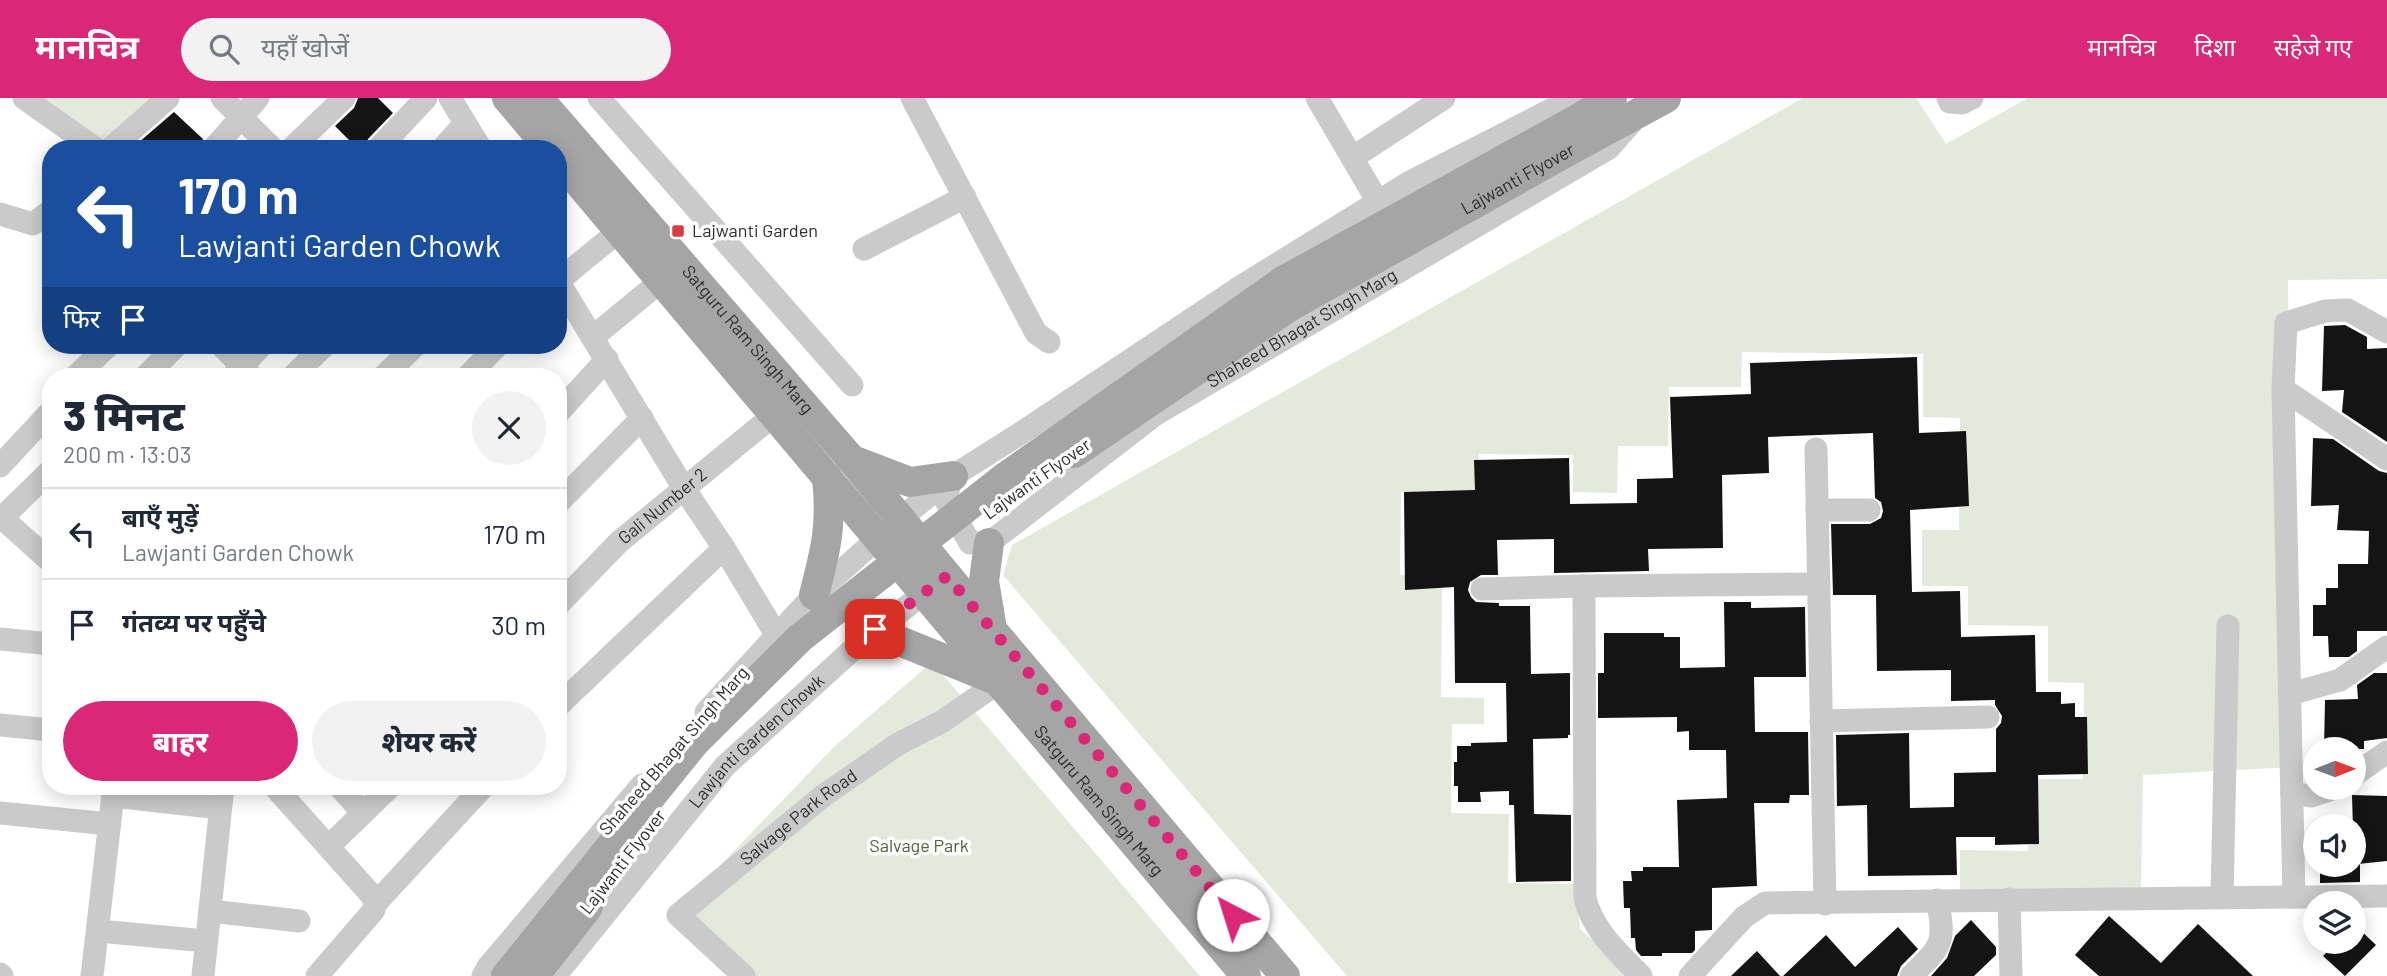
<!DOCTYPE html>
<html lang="hi">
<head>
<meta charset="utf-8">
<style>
  :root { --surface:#fff; --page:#f2f2f3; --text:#1f2937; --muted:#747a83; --line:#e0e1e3; --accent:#db2777 }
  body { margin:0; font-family:Barlow,"Noto Sans Devanagari",sans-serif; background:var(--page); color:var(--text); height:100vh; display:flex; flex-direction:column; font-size:26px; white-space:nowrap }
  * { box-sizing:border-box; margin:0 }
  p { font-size:23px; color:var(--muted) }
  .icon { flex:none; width:38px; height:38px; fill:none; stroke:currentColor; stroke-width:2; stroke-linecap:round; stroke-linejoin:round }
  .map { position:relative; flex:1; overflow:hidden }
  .drawer { position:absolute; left:42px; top:270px; width:525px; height:427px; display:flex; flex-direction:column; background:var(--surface); border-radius:28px; box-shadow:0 4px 18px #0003 }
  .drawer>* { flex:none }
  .hud { position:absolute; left:42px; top:42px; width:525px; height:214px; border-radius:28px; box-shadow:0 4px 18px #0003; background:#1a4fa0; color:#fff; overflow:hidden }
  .needle { width:46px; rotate:89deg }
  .fabs { position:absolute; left:2303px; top:639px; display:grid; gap:14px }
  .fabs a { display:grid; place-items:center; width:63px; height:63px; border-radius:50%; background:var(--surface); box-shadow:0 4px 18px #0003; font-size:35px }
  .pin { position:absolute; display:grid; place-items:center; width:60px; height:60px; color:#fff; margin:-30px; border-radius:14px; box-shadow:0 4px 10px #0006 }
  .me { position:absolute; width:77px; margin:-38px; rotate:320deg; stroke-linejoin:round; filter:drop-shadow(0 0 5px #0008) }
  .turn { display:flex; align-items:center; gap:24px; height:147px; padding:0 21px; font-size:32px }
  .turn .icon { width:91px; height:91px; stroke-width:2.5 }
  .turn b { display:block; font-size:49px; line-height:60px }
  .then { display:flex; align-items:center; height:66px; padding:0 21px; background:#0003; gap:14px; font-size:26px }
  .round { display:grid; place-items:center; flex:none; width:74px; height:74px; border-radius:37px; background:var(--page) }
  .summary { display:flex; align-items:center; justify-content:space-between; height:119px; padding:0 21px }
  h1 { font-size:42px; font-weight:800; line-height:52px }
  .cta { display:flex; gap:14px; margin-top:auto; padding:14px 21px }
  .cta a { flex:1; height:80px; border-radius:42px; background:var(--accent); color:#fff; font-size:28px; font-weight:800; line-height:80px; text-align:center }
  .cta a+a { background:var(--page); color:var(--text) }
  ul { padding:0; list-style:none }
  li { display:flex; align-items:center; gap:21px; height:91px; padding:0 21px; border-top:2px solid var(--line) }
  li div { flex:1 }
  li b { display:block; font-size:26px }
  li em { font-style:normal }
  header { display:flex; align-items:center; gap:42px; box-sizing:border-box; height:98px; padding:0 35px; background:var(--accent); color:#fff }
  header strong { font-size:33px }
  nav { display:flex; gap:38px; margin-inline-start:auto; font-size:24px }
  .search { width:490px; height:63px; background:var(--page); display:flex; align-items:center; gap:18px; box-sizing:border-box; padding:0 24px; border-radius:38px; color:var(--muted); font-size:26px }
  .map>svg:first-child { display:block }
  .green { fill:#e3e9db }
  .building { fill:#141414 }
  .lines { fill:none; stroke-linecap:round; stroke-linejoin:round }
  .minor { stroke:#cacaca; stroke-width:23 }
  .major { stroke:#a5a5a5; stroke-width:30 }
  .major-bridge { stroke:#a5a5a5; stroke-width:30 }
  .route { stroke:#db2777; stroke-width:12; stroke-dasharray:0 21.6 }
  .poi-dot { fill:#d83a46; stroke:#fff; stroke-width:2.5 }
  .labels { text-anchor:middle; stroke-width:7; stroke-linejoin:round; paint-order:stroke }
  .street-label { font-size:18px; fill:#2d2d2d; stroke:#fff }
  .poi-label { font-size:18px; fill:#2d2d2d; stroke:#fff; text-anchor:start }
  .park-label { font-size:18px; fill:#50653d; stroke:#fff }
</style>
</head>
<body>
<header>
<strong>मानचित्र</strong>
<div class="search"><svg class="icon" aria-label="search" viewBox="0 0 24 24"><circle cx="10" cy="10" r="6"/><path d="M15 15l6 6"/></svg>यहाँ खोजें</div>
<nav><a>मानचित्र</a><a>दिशा</a><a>सहेजे गए</a></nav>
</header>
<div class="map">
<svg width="2387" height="878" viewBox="0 0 2387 878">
  <rect width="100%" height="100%" fill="#fff"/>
  <!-- green -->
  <g class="green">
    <path d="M38,0H157L106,49Z"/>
    <path d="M1803,0H1916L1946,46L2028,0H2387V181L2288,182L2291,669L2143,677L2141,792L1960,791V752L2028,753L2029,681H2083L2084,585L2048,584V528L1968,527V488H1922V432H1959L1960,320L1923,319V256L1742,254L1741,289H1669L1668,348H1618L1617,395L1573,394V357L1479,356L1478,394H1401L1400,477L1442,478L1441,599L1484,600V626H1452L1451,715L1509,716L1508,785L1576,786L1580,831L1634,878H1347L1003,477L1012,447Z"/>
    <path d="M932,564L1200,878H750L680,809L834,649Z"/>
  </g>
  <!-- building -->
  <g class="building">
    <path d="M358,0H378L393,15L368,41L364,51H358L335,28L354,10Z"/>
    <path d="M174,14L203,41L199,51H131Z"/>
    <path d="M2345,227L2367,239V251L2387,250V344L2342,314L2344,292L2322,293L2324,228Z"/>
    <path d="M1917,259L1919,335L1966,333L1969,408L1910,412L1912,494L1960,493L1961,539L2035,537L2036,594H2061V606L2075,605V619H2087L2088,676L2038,677L2039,746L1995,747V739H1956L1957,777L1868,778L1867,707L1837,708L1836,637L1909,635L1910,710L1954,709V675L1996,674V631L2001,625L2002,618L1995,607V602L1951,603V572L1877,573L1876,497H1833L1831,426H1870L1881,420L1883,413L1881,404L1875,400L1873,335L1768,339L1769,375L1722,377L1723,450L1648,451L1649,473L1554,475V441L1497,442L1498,477H1481L1470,484L1468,492L1471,499L1476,504L1499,505V508H1530L1531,576L1570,575V637H1568V640L1533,641L1534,716L1571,717V783L1516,784L1514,707H1509V693L1480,694L1481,704H1458V688H1454V664H1457V648H1471V645L1507,644L1506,585H1455L1454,489L1405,492L1404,394L1475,392L1474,362L1569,360L1570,406L1637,405V381L1673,380L1670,299L1751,296L1750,265Z"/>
    <path d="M2313,340L2333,341L2379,373L2387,375V533H2357V553L2349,559H2329L2328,538H2313V507H2326V490H2338V466H2368L2369,433L2337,432L2339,407L2311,408Z"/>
    <path d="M1724,504H1751V510L1805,509L1806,579H1754L1755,634H1808L1809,697H1790L1789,705H1754L1757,788L1712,790V832L1695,833V852L1692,855H1662V858H1641L1636,852L1635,840H1631L1630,810H1624L1623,783H1632L1631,773H1643V769H1679L1677,702L1727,700L1726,652H1689V633L1677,634V619L1598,620V575H1604V535H1664V539H1680V570L1725,569Z"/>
    <path d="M2374,575H2387V640L2364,643V651H2324L2325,602L2358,601L2357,587Z"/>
    <path d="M2352,697L2387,698V763L2358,766H2360V784L2320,785V766H2354Z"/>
    <path d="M2109,818L2161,865L2198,826L2253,878H2099L2075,857Z"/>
    <path d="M1971,822L1996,849V857L1974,878H1931L1947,860L1955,838Z"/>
    <path d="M2354,826L2376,847L2345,878L2323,858L2337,844H2354Z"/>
    <path d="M1898,829L1918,851L1901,868L1897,878H1783L1826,837L1855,869Z"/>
    <path d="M1757,853L1780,878H1731Z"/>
  </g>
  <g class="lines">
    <!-- minor -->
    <g class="minor">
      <path d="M24,0L96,51"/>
      <path d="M222,0L273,51"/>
      <path d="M450,0L481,51"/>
      <path d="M599,0L852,287"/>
      <path d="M912,0L1036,235L1049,244"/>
      <path d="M1317,0L1378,104"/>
      <path d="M1948,0L1950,4L1962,5L1972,0"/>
      <path d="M110,51L168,0"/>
      <path d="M213,51L258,0"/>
      <path d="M291,51L344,0"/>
      <path d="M378,51L426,0"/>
      <path d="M442,51L465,25"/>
      <path d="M1352,60L1444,0"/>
      <path d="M0,116L33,126L51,112"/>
      <path d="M864,151L965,99"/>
      <path d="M558,183L683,389L724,450L777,538"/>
      <path d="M558,183L619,133"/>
      <path d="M593,239L661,183"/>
      <path d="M221,247L251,278"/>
      <path d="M76,278L109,247"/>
      <path d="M146,278L177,247"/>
      <path d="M233,278L262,247"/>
      <path d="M293,278L325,247"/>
      <path d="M384,278L416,247"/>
      <path d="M468,278L498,247"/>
      <path d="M2283,291L2286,225L2325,213L2348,212L2387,234"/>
      <path d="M558,315L607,261"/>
      <path d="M1816,351L1825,806"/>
      <path d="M0,368L51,313"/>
      <path id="s1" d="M953,378L945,401L970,445H989L1156,316L1609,50L1632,24"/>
      <path d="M558,405L642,320"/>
      <path d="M1817,412H1869"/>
      <path d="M0,418L51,464"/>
      <path d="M2,420L51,372"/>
      <path d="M1584,488L1585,800C1593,833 1618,854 1641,878"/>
      <path d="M1482,491L1584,488L1819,486"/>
      <path id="s2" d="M558,507L619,444L774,317"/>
      <path d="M0,541L51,546"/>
      <path d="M2290,596L2340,582L2387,549"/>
      <path d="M558,608L724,450"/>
      <path d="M706,614L814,497L900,421L953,378L1021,335L1237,191L1410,84L1574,0"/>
      <path d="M1821,623L1988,619"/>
      <path d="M0,627L51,632"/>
      <path d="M2354,677L2387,654"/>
      <path d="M274,688L374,800V812L317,878"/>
      <path d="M339,688L363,715"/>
      <path d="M2292,695L2311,698L2335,690"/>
      <path d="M113,698L220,710"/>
      <path d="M0,715L109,726"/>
      <path d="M329,748L391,688"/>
      <path d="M2222,799L2228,528"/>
      <path d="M2294,799L2283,291L2387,361"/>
      <path d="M2009,801L2011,878"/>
      <path d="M376,805L484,688"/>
      <path d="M210,813L299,823"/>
      <path d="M99,833L206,843"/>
      <path d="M0,876L2,878"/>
      <path d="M92,878L114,688"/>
      <path d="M203,878L223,688"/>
      <path d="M483,878L488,869L642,687"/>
      <path id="s3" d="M555,878L725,668L860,545L936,486"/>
      <path id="s4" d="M744,878L678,817L823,698L898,646L943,623L999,584"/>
      <path d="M1690,878L1744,819L1765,805L2387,798"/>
      <path d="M1911,878C1940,850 1947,845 1937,802"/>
    </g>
    <!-- major -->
    <g class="major">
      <path d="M507,0L550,51"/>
      <path id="s5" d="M538,0L851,361L993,533L1285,878"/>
      <path d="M1576,22L1612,0"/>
      <path d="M1581,46L1666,0"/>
      <path id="s6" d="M558,60L1246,878"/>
      <path d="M855,363L910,384L953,378"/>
      <path d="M989,445L984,483L992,531"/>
      <path d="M814,497C826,451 832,428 827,379"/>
      <path d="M860,545L884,542L902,544L996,582"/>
    </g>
    <!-- major-bridge -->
    <g class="major-bridge">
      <path id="s7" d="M1074,355L1289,209L1581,46"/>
      <path d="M506,878L695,644L800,540L1004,380L1283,183L1576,22"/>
      <path d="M534,878L588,809"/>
    </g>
  </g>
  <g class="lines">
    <!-- route -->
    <path class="route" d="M875,531L947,478L1233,817"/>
  </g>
  <!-- markers -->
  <rect class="poi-dot" x="671" y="126" width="14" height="14" rx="3.5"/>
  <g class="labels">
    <!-- street labels -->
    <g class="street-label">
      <text dy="6" stroke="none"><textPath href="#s7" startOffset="522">Lajwanti Flyover</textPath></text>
      <text dy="6" stroke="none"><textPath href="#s1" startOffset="474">Shaheed Bhagat Singh Marg</textPath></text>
      <text dy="6" stroke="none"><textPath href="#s5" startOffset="320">Satguru Ram Singh Marg</textPath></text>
      <text transform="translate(1037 381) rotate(-35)" y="6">Lajwanti Flyover</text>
      <text dy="6" stroke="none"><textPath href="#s2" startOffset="144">Gali Number 2</textPath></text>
      <text dy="6" stroke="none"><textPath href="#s3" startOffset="310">Lawjanti Garden Chowk</textPath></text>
      <text transform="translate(674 653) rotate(-49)" y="6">Shaheed Bhagat Singh Marg</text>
      <text dy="6" stroke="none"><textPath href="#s6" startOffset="840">Satguru Ram Singh Marg</textPath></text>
      <text dy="6" stroke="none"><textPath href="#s4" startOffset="245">Salvage Park Road</textPath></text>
      <text transform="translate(623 764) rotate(-52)" y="6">Lajwanti Flyover</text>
    </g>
    <!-- poi labels -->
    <g class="poi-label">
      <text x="692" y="139">Lajwanti Garden</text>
    </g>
    <!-- park labels -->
    <g class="park-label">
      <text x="919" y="754">Salvage Park</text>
    </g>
  </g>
</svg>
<div class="fabs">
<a><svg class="needle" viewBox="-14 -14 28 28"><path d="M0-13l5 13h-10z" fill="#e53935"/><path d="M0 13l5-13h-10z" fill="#747a83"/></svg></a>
<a><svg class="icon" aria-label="sound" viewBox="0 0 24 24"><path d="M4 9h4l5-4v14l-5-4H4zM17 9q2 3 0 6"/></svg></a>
<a><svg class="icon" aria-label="layers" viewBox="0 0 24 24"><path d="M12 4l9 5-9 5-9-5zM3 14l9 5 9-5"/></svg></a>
</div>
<div class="pin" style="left:875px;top:531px;background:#d93025"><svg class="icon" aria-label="arrive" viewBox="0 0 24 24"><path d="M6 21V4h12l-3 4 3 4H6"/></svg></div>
<svg class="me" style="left:1233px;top:817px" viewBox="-20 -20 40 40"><circle r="19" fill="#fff"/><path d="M0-13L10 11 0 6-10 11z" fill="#db2777"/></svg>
<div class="hud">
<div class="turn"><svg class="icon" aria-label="left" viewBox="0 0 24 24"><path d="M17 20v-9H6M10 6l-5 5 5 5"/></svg><div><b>170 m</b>Lawjanti Garden Chowk</div></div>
<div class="then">फिर<svg class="icon" aria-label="arrive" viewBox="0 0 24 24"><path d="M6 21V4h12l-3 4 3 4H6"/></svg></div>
</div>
<section class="drawer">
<div class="summary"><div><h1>3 मिनट</h1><p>200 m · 13:03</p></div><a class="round"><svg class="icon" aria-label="close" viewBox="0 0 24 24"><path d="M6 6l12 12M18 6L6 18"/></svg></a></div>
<ul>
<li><svg class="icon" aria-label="left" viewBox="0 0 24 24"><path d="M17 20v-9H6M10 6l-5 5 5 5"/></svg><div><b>बाएँ मुड़ें</b><p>Lawjanti Garden Chowk</p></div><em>170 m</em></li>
<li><svg class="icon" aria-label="arrive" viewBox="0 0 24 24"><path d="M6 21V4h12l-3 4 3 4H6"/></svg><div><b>गंतव्य पर पहुँचे</b></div><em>30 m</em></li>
</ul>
<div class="cta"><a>बाहर</a><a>शेयर करें</a></div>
</section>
</div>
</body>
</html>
